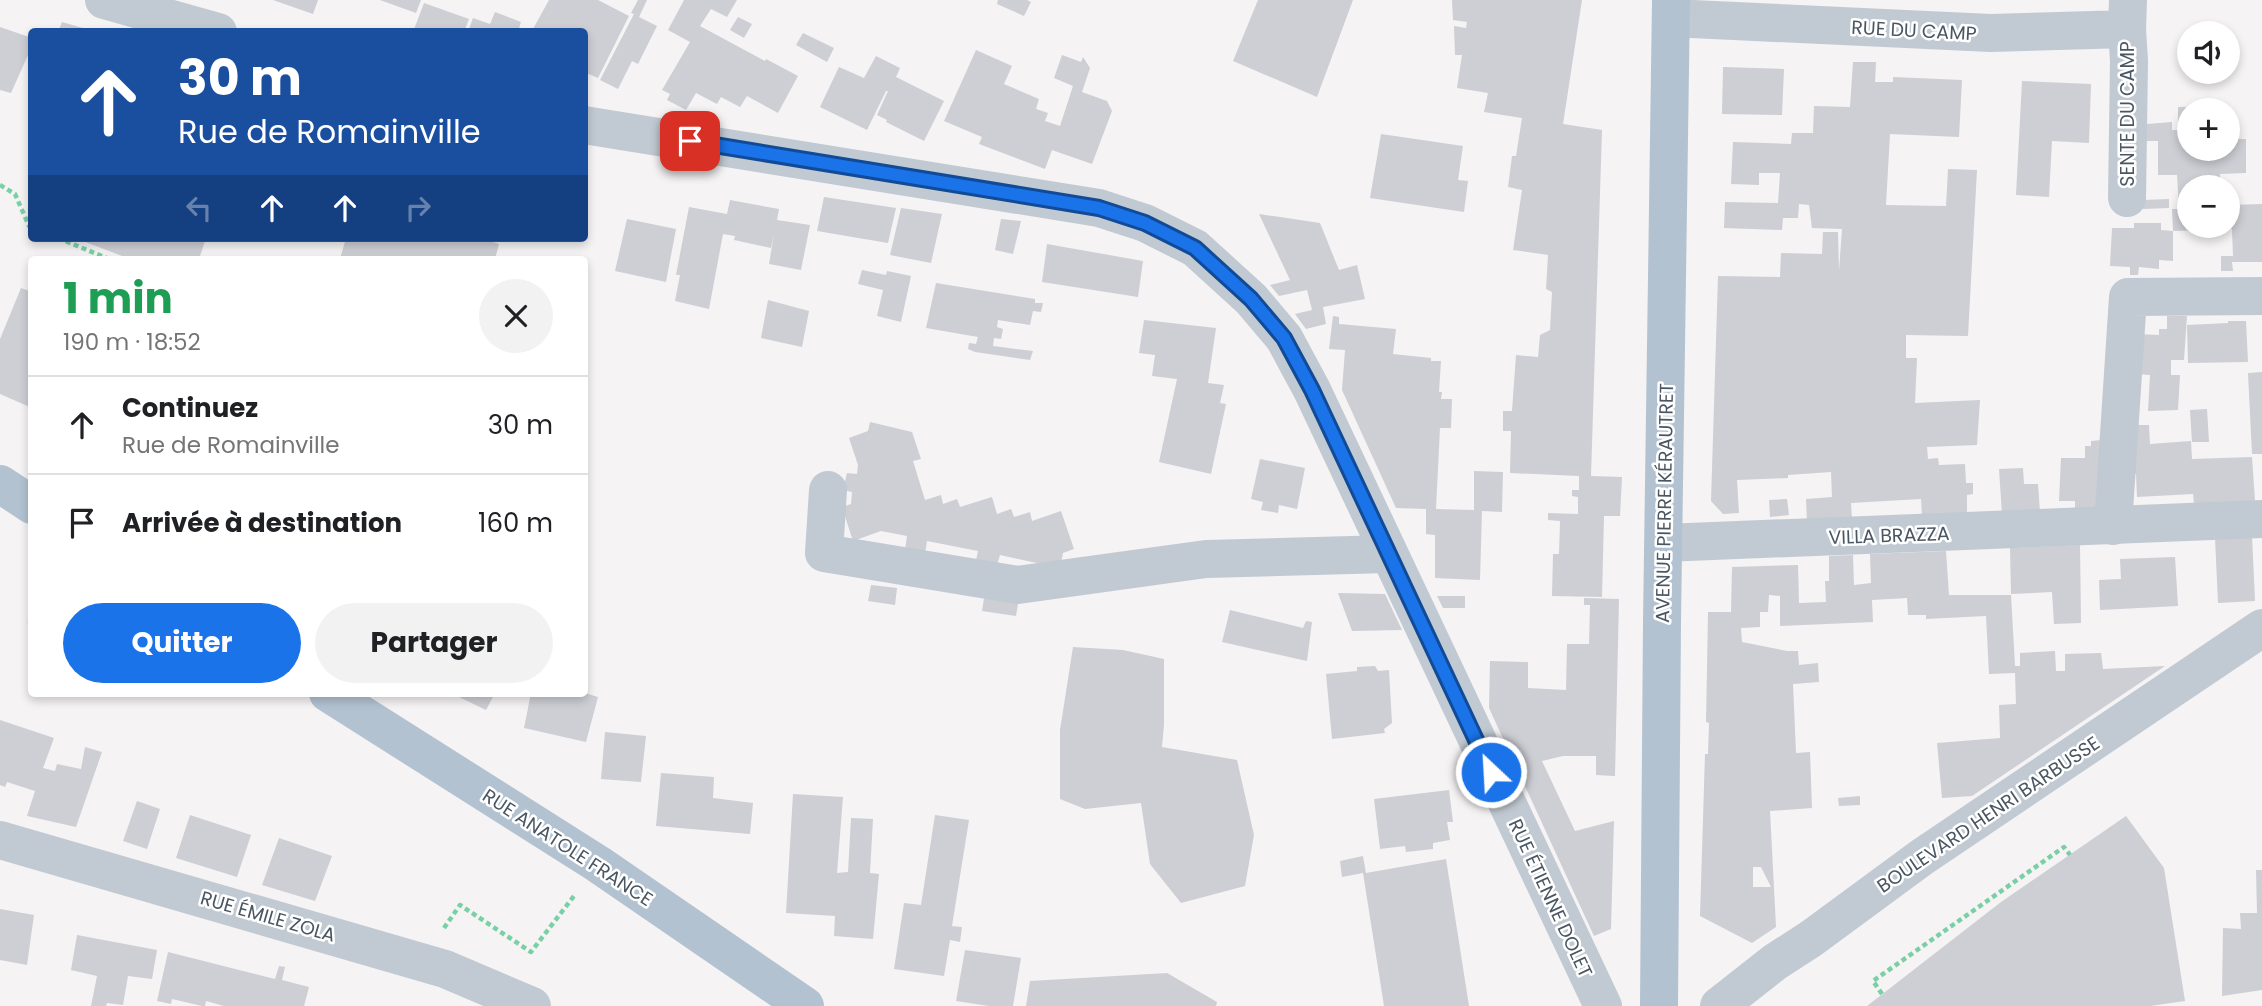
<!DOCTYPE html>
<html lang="fr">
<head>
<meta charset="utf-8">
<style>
  :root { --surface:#fff; --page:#f2f2f2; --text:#202124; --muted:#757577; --line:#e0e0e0; --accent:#1a73e8 }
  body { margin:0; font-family:Poppins,sans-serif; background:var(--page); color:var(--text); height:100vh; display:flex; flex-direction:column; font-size:26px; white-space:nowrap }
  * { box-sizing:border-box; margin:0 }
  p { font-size:23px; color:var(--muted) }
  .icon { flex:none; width:38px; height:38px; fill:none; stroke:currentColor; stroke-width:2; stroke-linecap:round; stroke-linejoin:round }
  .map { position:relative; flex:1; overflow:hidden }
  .sheet { position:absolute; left:28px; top:256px; width:560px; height:441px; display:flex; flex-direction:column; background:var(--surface); border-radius:7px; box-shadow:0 4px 10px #0003 }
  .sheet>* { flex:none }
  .guide { position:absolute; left:28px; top:28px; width:560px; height:214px; border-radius:7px; box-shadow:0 4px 10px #0003; background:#1a4fa0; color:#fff; overflow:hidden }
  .controls { position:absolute; left:2177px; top:21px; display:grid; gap:14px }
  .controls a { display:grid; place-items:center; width:63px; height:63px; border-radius:50%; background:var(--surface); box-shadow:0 4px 10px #0003; font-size:35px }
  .pin { position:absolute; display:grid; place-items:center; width:60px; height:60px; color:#fff; margin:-30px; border-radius:14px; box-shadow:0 4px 10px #0006 }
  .me { position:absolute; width:77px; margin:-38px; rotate:335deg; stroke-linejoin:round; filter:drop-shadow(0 0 5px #0008) }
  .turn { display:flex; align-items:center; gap:24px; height:147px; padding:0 35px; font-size:32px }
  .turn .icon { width:91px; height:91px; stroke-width:2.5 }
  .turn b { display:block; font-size:49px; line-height:60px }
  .lanes { display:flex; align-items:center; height:66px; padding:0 35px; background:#0003; justify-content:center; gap:35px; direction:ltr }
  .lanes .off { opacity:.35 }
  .round { display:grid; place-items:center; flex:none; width:74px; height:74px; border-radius:37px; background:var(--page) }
  .summary { display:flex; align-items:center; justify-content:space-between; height:119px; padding:0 35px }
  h1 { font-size:42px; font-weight:700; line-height:52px; color:#1e9e55 }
  .primary-button { display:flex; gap:14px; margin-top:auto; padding:14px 35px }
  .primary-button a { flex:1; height:80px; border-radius:42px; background:var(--accent); color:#fff; font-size:28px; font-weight:700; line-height:80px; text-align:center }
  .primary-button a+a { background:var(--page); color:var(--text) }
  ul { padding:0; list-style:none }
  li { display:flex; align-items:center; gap:21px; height:98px; padding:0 35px; border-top:2px solid var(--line) }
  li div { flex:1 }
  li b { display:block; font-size:26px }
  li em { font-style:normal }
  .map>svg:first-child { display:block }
  .building { fill:#cdcfd5; fill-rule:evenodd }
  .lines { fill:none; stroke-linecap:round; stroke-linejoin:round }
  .path { stroke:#7ad0a6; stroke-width:4.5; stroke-dasharray:5 3.5; stroke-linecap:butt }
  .minor { stroke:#c1cad2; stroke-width:38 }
  .major { stroke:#b3c2d1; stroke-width:38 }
  .route-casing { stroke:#114b97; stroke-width:18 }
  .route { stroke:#1a73e8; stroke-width:12 }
  .labels { text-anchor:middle; stroke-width:5; stroke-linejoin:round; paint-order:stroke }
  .street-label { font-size:19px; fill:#4a5661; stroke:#fff }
</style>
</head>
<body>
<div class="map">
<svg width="2262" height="1006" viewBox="0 0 2262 1006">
  <rect width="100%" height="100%" fill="#f5f3f3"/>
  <!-- building -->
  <g class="building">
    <path d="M273,0H318L313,14Z"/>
    <path d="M380,0H421L416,13Z"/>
    <path d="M549,0H598L629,16L598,78L584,72V32H538L533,29Z"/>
    <path d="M638,0H647L639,17L657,26L638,64L632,61L618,89L600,80L634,14L631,13Z"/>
    <path d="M684,0H737L727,17L711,9L700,26L765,61L766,59L798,76L778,113L747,96L740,107L721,97L717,104L696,93L686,110L667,100L670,94L662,90L690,42L668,30Z"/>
    <path d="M998,0H1027L1031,2L1024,16L997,4Z"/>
    <path d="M1258,0H1353L1317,97L1233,61Z"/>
    <path d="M1452,0H1582L1563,124L1602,130L1591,476L1622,477L1620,516H1604L1602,597L1552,596L1553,554H1559L1560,521L1548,520V513L1578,514V497L1572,496V490H1579V476L1510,473L1511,431H1503V411H1512L1516,355L1538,357L1540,335L1550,330L1552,292L1546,289L1548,255L1513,250L1522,190L1508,187L1512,156H1516L1522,118L1484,112L1488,93L1457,88L1462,55H1455L1454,26L1466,28L1467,22L1453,20Z"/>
    <path d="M424,3L469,19L464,32H413Z"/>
    <path d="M495,12L521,22L518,32H468L473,18L490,24Z"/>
    <path d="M738,17L752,24L744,38L730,30Z"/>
    <path d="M62,22L93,31V32H58Z"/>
    <path d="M0,27L32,38V46L11,93L0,90Z"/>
    <path d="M803,33L834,48L827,62L796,45Z"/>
    <path d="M976,50L1012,66L1004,84L1039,99L1036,109L1048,113L1045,121L1060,126L1073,86L1054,78L1062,55L1081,62L1083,57L1090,68L1082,92L1107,101L1112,111L1092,164L1052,150L1045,169L979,144L982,137L944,121Z"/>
    <path d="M876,56L900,68L896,77L944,101L924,141L886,122L887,120L877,115L888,91H886L867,130L820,107L839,67L864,78Z"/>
    <path d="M1853,62H1876L1875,82H1893V77L1962,80L1959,137L1890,134L1886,205L1946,206L1948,169L1977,170L1968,336L1906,335V358H1917L1915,403L1980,400L1977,445L1927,447L1928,459L1938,458L1939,465L1965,464L1966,483H1973V494L1967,495V514L1922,517L1921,499L1851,503L1852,520L1807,522L1806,499L1832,497L1831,472L1788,475V478L1737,480L1739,513L1723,514L1711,501L1718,276L1780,277L1781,253L1822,254L1823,232H1838L1839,271L1842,229L1812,228L1809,205L1799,204L1798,218H1783L1782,230L1724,228L1725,202L1778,203L1780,173H1759V185L1731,184L1733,142L1791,144L1792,133H1813L1814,106L1850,107Z"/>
    <path d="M1723,67L1784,69L1782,115L1722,114Z"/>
    <path d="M2022,81L2091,84L2089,143L2052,141L2049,197L2016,195Z"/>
    <path d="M2228,106V110H2189V149H2228V139H2246V173L2220,174L2221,187H2189V226H2228V208H2232L2231,205L2262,204V262H2232L2233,271H2221V256H2233L2232,229L2173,231L2172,209H2179L2177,175H2158V141H2146L2147,124L2172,122V130H2178V107Z"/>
    <path d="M1381,134L1463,146L1458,180L1468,181L1464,212L1370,198Z"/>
    <path d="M824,197L896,208L888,243L817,231Z"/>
    <path d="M2169,199V208L2143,209V200Z"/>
    <path d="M730,200L779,209L777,220L810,225L801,270L769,264L774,234L771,248L734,240L735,236L723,234L709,309L675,301L680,275H676L689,207L727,214Z"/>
    <path d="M901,208L942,214L931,263L890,255Z"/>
    <path d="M1259,214L1320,223L1339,270L1357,265L1365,299L1323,307L1326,324L1306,329L1295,314L1312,310L1307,290L1279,296L1270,285L1290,280Z"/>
    <path d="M627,219L676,229L666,282L615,271Z"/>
    <path d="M1001,219L1021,221L1013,254L995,250Z"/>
    <path d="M2134,223H2161V230L2173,231V261L2159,260V269L2139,267L2138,275H2130V267L2110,266L2112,228H2134Z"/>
    <path d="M75,238H206L199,259H130Z"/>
    <path d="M346,238H480L499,244L495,259H340Z"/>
    <path d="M1047,244L1143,261L1138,297L1042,282Z"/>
    <path d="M862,270L886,275L887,271L911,276L901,322L877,316L883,290L858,284Z"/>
    <path d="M936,283L1035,299V303H1043L1041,312L1033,311L1030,325L998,320L997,327L1003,329L1001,339L994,338L993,346L1033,351L1030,360L975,352L968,349L969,343L976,344L978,337L926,328Z"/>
    <path d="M21,288L32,292V408L0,394V339Z"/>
    <path d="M768,300L809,311L802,347L761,338Z"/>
    <path d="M1333,316L1339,317V324L1396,329L1393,354L1431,358V361H1441L1439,392H1442L1441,399H1452L1451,428H1440L1436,509L1474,510V471L1503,472L1502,512L1482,511L1480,580L1435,578V535L1426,534V509L1396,508L1342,390L1345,350L1329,349Z"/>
    <path d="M2167,316H2187L2184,360H2171V375H2180L2178,410L2148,411L2150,375L2135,374L2137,334L2159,335V329H2167Z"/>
    <path d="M1144,320L1216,328L1208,383L1224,385L1220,403L1226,404L1211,474L1159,462L1177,379L1152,376L1155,355L1139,353Z"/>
    <path d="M2228,321H2246L2248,362L2188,363L2187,325L2228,323Z"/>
    <path d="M2262,372V454H2252L2248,373Z"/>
    <path d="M2207,409L2209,442H2192L2190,410Z"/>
    <path d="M870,422L912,432L921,459L913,461L925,500L941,495L943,504L957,499L960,507L992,497L997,514L1011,509L1014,517L1030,512L1032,521L1061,511L1074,549L1063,553L1060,568L1000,555L996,569L975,565L978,551L927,541L925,554L905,550L907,536L881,531L853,541L842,507L851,504L852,492L843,490L847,473L857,474L858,465L849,438L868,431Z"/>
    <path d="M2134,425H2149L2150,444L2191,441L2192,459L2252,457L2255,501L2194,504L2193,494L2137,497L2136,474H2130Z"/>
    <path d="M2102,440L2096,509L2075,510V501H2059L2061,458H2085V446H2091V441Z"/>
    <path d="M1260,459L1305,468L1297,509L1279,505L1278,513L1261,510L1263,502L1251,499Z"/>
    <path d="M2023,468L2024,484H2038L2040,512L2002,514L1999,469Z"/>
    <path d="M1787,499L1789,515L1770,517L1769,500Z"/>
    <path d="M2252,536L2255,601L2218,603L2215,538Z"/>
    <path d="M2080,545L2081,623L2054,624L2052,592L2011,594L2010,548Z"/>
    <path d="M1946,551L1949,595H2011L2015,666H2020V653L2055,651L2056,671H2065V654L2101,653L2103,669L2165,666L1972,796L1942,798L1937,743L2000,738L1999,705L2016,704L2015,673L1989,674L1986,616L1926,619V615H1908L1907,598L1872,600L1873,622L1780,626V596L1769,595L1768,612H1760V627L1741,628L1742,642L1787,651H1798L1799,665L1818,663L1819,682L1793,684L1796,753L1810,752L1812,808L1770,811L1776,927L1752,943L1700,916L1705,754H1708L1709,723L1706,722L1708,612H1731L1732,567L1798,565L1799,603L1826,602L1825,581H1829V556L1853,555L1854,585L1871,583L1870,554ZM1753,867H1761L1771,887H1753Z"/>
    <path d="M2175,557L2178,606L2100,610L2099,580L2121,579L2120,559Z"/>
    <path d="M871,585L897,588L895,605L868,601Z"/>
    <path d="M985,592L1019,598L1016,616L982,611Z"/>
    <path d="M1338,593L1385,594L1402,630L1352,631Z"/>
    <path d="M1437,596H1465V608H1443Z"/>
    <path d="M1584,598L1619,599L1615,776L1596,775V756H1563L1542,761L1575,831L1614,821L1611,929L1594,936L1489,708L1490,661L1528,662V688L1566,690L1567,644H1589L1590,605H1584Z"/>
    <path d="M1230,610L1303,628L1306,621L1312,622L1307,661L1222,642Z"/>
    <path d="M1073,647L1123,650L1164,659V725L1162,747L1237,760L1254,835L1245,886L1181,903L1150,864L1141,803L1085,809L1060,799V730Z"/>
    <path d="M1375,666L1378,671L1389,670L1392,723L1384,729L1385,733L1332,739L1326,674L1357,671V667Z"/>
    <path d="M451,693H495L486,710Z"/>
    <path d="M531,693H585L598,697L586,742L524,728Z"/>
    <path d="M0,720L54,738L43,768L55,771L57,764L81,769L85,747L102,752L76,827L27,816L35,791L7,782L5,787L0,785Z"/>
    <path d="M605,732L646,736L641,782L601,779Z"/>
    <path d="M661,773L714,777L713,798L753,803L750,834L656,826Z"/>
    <path d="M1449,790L1453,822H1447L1450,840L1433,843V849L1406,852L1405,846L1380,849L1374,799Z"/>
    <path d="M793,794L843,797L837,873L848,872L851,818L873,819L870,873L879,874L873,939L834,936L835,916L786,913Z"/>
    <path d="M1860,796V805L1839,806L1838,798Z"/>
    <path d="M137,801L160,809L147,849L123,841Z"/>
    <path d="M190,815L251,835L237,877L176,858Z"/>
    <path d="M935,815L969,820L952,926L962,927L960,942L950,940L944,976L894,969L904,903L921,905Z"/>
    <path d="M2126,816L2164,868L2185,1001L2150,1006H1867L2001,902Z"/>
    <path d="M279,838L332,856L315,901L262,885Z"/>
    <path d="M1363,856L1366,873L1446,859L1469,1006H1384L1363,873L1342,877L1340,861Z"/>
    <path d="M2256,870H2262V990L2222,996L2223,928L2241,929L2240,913H2257Z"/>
    <path d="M0,909L34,915L27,965L0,960Z"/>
    <path d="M77,935L157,950L152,979L128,976L123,1005L107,1003L106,1006H91L97,976L71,970Z"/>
    <path d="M965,950L1021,958L1013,1006H989L956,1001Z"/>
    <path d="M168,952L275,979L279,966L285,967L282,980L309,987L304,1006H224L206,1001L205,1006H202L172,999L171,1004L157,1001Z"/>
    <path d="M1167,973L1217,1002L1216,1006H1026L1030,981Z"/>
  </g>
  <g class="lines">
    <!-- path -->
    <g class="path">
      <path d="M0,185L15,194L29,226L32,227"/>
      <path d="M58,238L109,259"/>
      <path d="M32,620L29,625L32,626"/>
      <path d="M444,928L460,905L531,952L574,896"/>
      <path d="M1882,994L1873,981L2064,847L2070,855"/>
    </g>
    <!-- minor -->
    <g class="minor">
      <path d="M104,0L218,32"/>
      <path d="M1671,18L1991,33L2127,29L2128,0"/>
      <path d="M2127,29L2129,61L2127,198"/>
      <path d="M584,125L1099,208L1145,223L1195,248L1251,299L1284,338L1312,390L1603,1006"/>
      <path d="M828,490L824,553L1018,585L1206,559L1388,554"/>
      <path d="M2113,526L2128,297L2262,296"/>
      <path d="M1664,543L2262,519"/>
      <path d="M0,840L445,969L532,1006"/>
      <path d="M1719,1006L1775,962L1812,938L1922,857L2262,628"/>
    </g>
    <!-- major -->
    <g class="major">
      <path d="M0,484L32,505"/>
      <path d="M328,693L598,864L805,1006"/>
      <path d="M1659,1006L1662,622L1671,0"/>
    </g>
  </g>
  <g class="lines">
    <defs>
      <path id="route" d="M690,141L1099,208L1145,223L1195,248L1251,299L1284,338L1312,390L1491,772"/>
    </defs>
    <!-- route casing -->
    <use href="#route" class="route-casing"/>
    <!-- route -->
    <use href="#route" class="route"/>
  </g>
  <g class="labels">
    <!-- street labels -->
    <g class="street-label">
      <text transform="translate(1914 30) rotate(3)" y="7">RUE DU CAMP</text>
      <text transform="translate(2127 114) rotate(-90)" y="7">SENTE DU CAMP</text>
      <text transform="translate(1664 503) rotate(-89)" y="7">AVENUE PIERRE KÉRAUTRET</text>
      <text transform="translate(1889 535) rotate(-2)" y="7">VILLA BRAZZA</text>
      <text transform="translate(1988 814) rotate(-34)" y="7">BOULEVARD HENRI BARBUSSE</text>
      <text transform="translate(568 847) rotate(33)" y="7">RUE ANATOLE FRANCE</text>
      <text transform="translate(1551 898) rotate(65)" y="7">RUE ÉTIENNE DOLET</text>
      <text transform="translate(268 916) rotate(16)" y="7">RUE ÉMILE ZOLA</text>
    </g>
  </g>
</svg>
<div class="controls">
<a><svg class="icon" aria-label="sound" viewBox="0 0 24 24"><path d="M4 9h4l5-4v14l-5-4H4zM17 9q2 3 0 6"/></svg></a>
<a>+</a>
<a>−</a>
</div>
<div class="pin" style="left:690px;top:141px;background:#d93025"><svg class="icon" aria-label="arrive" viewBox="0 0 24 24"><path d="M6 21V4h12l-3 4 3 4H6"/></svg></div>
<svg class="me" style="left:1491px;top:772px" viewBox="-20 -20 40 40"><circle r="17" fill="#1a73e8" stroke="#fff" stroke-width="3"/><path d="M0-11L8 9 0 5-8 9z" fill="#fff"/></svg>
<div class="guide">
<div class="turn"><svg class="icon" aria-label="ahead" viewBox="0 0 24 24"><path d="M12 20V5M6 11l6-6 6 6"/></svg><div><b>30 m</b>Rue de Romainville</div></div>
<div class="lanes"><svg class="icon off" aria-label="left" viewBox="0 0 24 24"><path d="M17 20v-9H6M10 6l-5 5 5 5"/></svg><svg class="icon" aria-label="ahead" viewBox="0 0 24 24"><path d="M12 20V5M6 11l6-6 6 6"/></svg><svg class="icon" aria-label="ahead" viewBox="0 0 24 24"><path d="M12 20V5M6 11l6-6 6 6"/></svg><svg class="icon off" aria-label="right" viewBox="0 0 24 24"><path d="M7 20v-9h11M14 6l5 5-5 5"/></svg></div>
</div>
<section class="sheet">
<div class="summary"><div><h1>1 min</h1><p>190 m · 18:52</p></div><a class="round"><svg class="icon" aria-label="close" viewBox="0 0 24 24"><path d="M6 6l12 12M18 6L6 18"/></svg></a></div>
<ul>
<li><svg class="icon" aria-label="ahead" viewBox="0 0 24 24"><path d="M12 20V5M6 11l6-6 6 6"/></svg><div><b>Continuez</b><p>Rue de Romainville</p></div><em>30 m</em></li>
<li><svg class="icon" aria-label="arrive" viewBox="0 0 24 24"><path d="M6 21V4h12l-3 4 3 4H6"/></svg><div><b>Arrivée à destination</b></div><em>160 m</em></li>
</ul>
<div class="primary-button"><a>Quitter</a><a>Partager</a></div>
</section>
</div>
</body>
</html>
